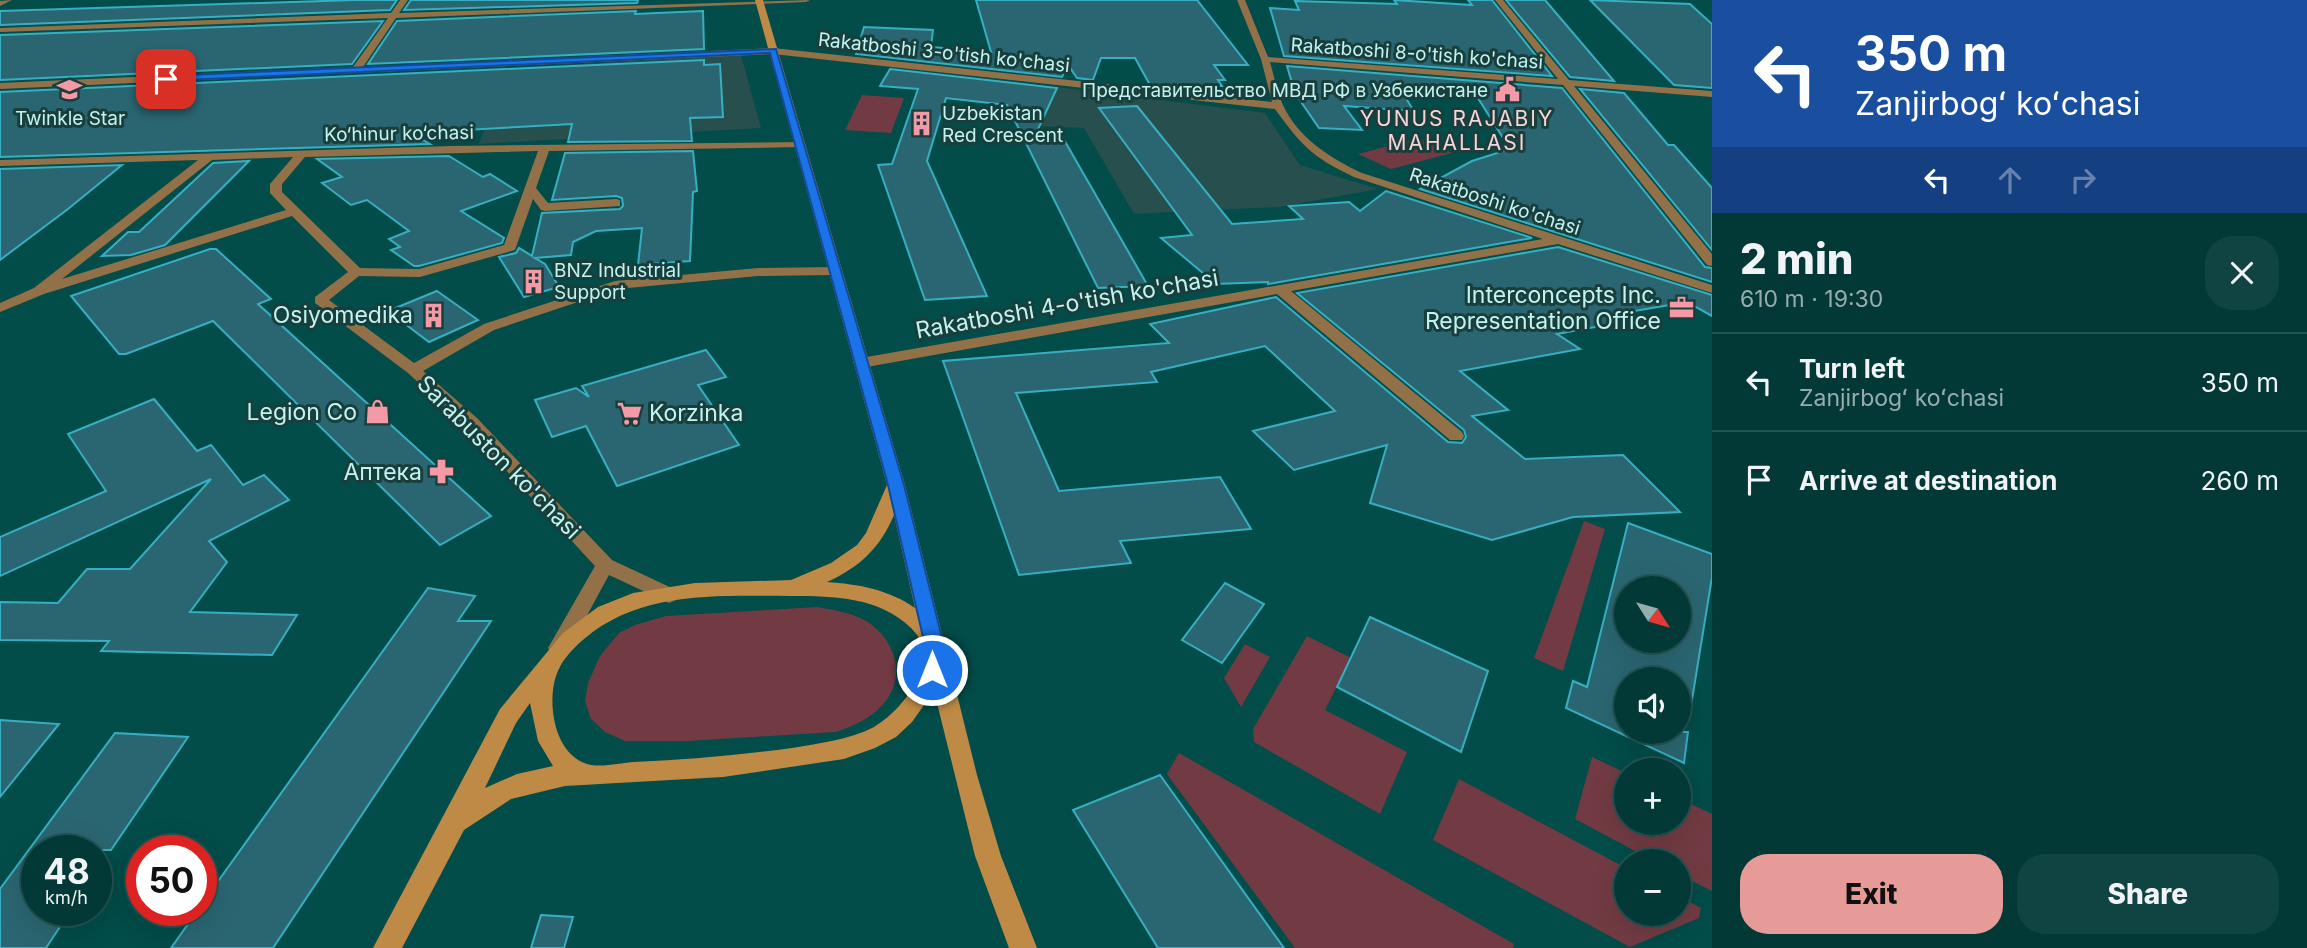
<!DOCTYPE html>
<html lang="en">
<head>
<meta charset="utf-8">
<style>
  :root { --surface:#023937; --page:#104442; --text:#f1f3f6; --muted:#96acad; --line:#235352; --accent:#e69b98 }
  body { margin:0; font-family:Inter,sans-serif; background:var(--page); color:var(--text); height:100vh; display:flex; flex-direction:column; font-size:26px; white-space:nowrap }
  * { box-sizing:border-box; margin:0 }
  p { font-size:23px; color:var(--muted) }
  .icon { flex:none; width:38px; height:38px; fill:none; stroke:currentColor; stroke-width:2; stroke-linecap:round; stroke-linejoin:round }
  .map { position:relative; flex:1; overflow:hidden }
  .side { display:flex; flex-direction:column; background:var(--surface); width:595px }
  .side>* { flex:none }
  .hud { background:#1a4fa0; color:#fff; overflow:hidden }
  .needle { width:46px; rotate:127deg }
  .controls { position:absolute; left:1614px; top:576px; display:grid; gap:14px }
  .controls a { display:grid; place-items:center; width:77px; height:77px; border-radius:50%; background:var(--surface); box-shadow:0 7px 28px #0002,0 0 0 2px var(--line); font-size:35px }
  .speed { position:absolute; left:21px; top:835px; display:flex; gap:14px; font-size:35px; font-weight:700; text-align:center }
  .speed>* { display:grid; place-content:center; width:91px; height:91px; border-radius:50%; background:var(--surface); box-shadow:0 7px 28px #0002,0 0 0 2px var(--line); line-height:1 }
  .speed small { font-size:18px; font-weight:400 }
  .speed .limit { border:10px solid #d22; background:#fff; color:#111 }
  .pin { position:absolute; display:grid; place-items:center; width:60px; height:60px; color:#fff; margin:-30px; border-radius:14px; box-shadow:0 4px 10px #0006 }
  .me { position:absolute; width:77px; margin:-38px; rotate:0deg; stroke-linejoin:round; filter:drop-shadow(0 0 5px #0008) }
  .turn { display:flex; align-items:center; gap:24px; height:147px; padding:0 28px; font-size:32px }
  .turn .icon { width:91px; height:91px; stroke-width:2.5 }
  .turn b { display:block; font-size:49px; line-height:60px }
  .lanes { display:flex; align-items:center; height:66px; padding:0 28px; background:#0003; justify-content:center; gap:35px; direction:ltr }
  .lanes .off { opacity:.35 }
  .round { display:grid; place-items:center; flex:none; width:74px; height:74px; border-radius:28px; background:var(--page) }
  .summary { display:flex; align-items:center; justify-content:space-between; height:119px; padding:0 28px }
  h1 { font-size:42px; font-weight:800; line-height:52px }
  .action { display:flex; gap:14px; margin-top:auto; padding:14px 28px }
  .action a { flex:1; height:80px; border-radius:28px; background:var(--accent); color:#111; font-size:28px; font-weight:800; line-height:80px; text-align:center }
  .action a+a { background:var(--page); color:var(--text) }
  ul { padding:0; list-style:none }
  li { display:flex; align-items:center; gap:21px; height:98px; padding:0 28px; border-top:2px solid var(--line) }
  li div { flex:1 }
  li b { display:block; font-size:26px }
  li em { font-style:normal }
  main { display:flex; flex:1; min-height:0 }
  .map>svg:first-child { display:block }
  .built { fill:#264f4d }
  .green { fill:#723b43 }
  .building { fill:#2a6671; stroke:#37afc3; stroke-width:2; fill-rule:evenodd }
  .lines { fill:none; stroke-linecap:round; stroke-linejoin:round }
  .minor { fill:#927148; fill-rule:evenodd }
  .secondary { fill:#be8a45; fill-rule:evenodd }
  .route { fill:#1a73e8; stroke:#114b97; stroke-width:2 }
  .labels { text-anchor:middle; stroke-width:6; stroke-linejoin:round; paint-order:stroke }
  .far-street-label { font-size:19px; fill:#c0f4f1; stroke:#193e3c }
  .far-poi-label { font-size:19px; fill:#c0f4f1; stroke:#193e3c; text-anchor:start }
  .far-neighbourhood-label { font-size:21px; letter-spacing:2px; fill:#f7d4d7; stroke:#193e3c }
  .poi-label { font-size:23px; fill:#c0f4f1; stroke:#193e3c; text-anchor:end }
  .street-label { font-size:23px; fill:#c0f4f1; stroke:#193e3c }
</style>
</head>
<body>
<main>
<div class="map">
<svg width="1712" height="948" viewBox="0 0 1712 948">
  <rect width="100%" height="100%" fill="#024c49"/>
  <!-- built -->
  <g class="built">
    <path d="M741,55L761,128L479,144L506,68Z"/>
    <path d="M1056,87L1265,113L1300,165L1378,189L1279,207L1134,214L1084,128L1018,125L1017,112H1046Z"/>
  </g>
  <!-- green -->
  <g class="green">
    <path d="M862,95L904,98L891,133L845,130Z"/>
    <path d="M1418,138L1452,153L1391,169L1358,154Z"/>
    <path d="M1584,521L1605,529L1563,671L1534,658Z"/>
    <path d="M818,607C834,610 852,613 866,621C881,630 891,644 895,660C903,699 868,723 835,732L687,741H625L605,732L591,719L585,701L588,683L600,656L619,633L635,625L666,616Z"/>
    <path d="M1307,636L1351,658L1325,710L1407,752L1380,814L1254,742L1253,729Z"/>
    <path d="M1245,644L1270,657L1241,707L1224,678Z"/>
    <path d="M1179,753L1514,944L1513,948H1295L1167,774Z"/>
    <path d="M1592,757L1626,773V822H1678V798L1712,814V891L1678,874V861H1654L1575,819Z"/>
    <path d="M1459,779L1626,868V914H1678V896L1701,908L1699,918L1630,947L1433,840Z"/>
  </g>
  <!-- building -->
  <g class="building">
    <path d="M355,0H397L390,10L0,25V11Z"/>
    <path d="M411,0H638L637,3L404,10Z"/>
    <path d="M976,0H1197L1248,65H1214L1225,80H1218L1222,86L1150,85L1135,58H1101L1093,80L1077,78L1068,65L1062,77L856,54L864,27L933,30L931,47L991,52Z"/>
    <path d="M1394,0L1472,5L1468,0H1492L1552,76L1284,56L1270,8L1299,10L1295,1L1397,4Z"/>
    <path d="M1506,0H1545L1614,81L1570,77Z"/>
    <path d="M1590,0L1690,4L1712,24V88L1674,85Z"/>
    <path d="M636,11L635,14L703,11L704,49L368,64L397,21Z"/>
    <path d="M383,21L352,64L0,80V35Z"/>
    <path d="M704,60V65L720,64L723,117L690,118L692,141L568,142L572,124L411,133L430,144L0,157V92Z"/>
    <path d="M1287,66L1562,88L1705,267L1712,268V282L1420,189L1472,161L1510,149L1476,95L1400,89L1414,111L1344,106L1362,130L1319,128L1295,93Z"/>
    <path d="M890,69L1057,88L1034,138H1063L1148,286L1098,288L1007,105L946,98L927,161L987,296L925,300L878,165L892,164L918,89L880,86Z"/>
    <path d="M1580,89L1624,93L1668,145H1674L1712,188V250Z"/>
    <path d="M1137,106L1232,224L1303,219L1289,206L1349,202L1360,211L1386,191L1532,238L1268,284V282L1216,284L1161,238L1192,235L1099,108Z"/>
    <path d="M693,151L697,191L693,192L690,261L638,265L642,228L596,231L573,242L571,255L535,258L545,264L559,287L524,297L499,257L516,253L519,248L532,256L542,213L620,209L623,206L622,198L616,196L552,200L565,153Z"/>
    <path d="M449,156L483,177L490,174L517,191L461,211L504,238L502,243L419,266H414L391,250L400,247L389,239L409,231L367,200L351,205L322,183L342,177L317,159Z"/>
    <path d="M249,161L165,245L131,255L102,256L128,232H139L213,163Z"/>
    <path d="M122,165L68,209L0,260V169Z"/>
    <path d="M1558,247L1712,295V316L1687,302L1605,316L1617,323L1557,334L1580,349L1460,371L1508,410L1472,416L1525,459L1623,455L1680,512L1573,517L1492,540L1370,503L1387,445L1294,470L1253,431L1335,411L1265,346L1151,372L1157,382L1016,393L1059,491L1220,477L1251,529L1120,541L1131,563L1019,575L943,361L1169,343L1150,324L1276,297L1448,442L1462,443L1466,437L1464,430L1297,293Z"/>
    <path d="M210,249H216L271,299L258,304L491,516L440,545L213,321L126,354H119L71,296Z"/>
    <path d="M437,291L478,320L429,342L388,311Z"/>
    <path d="M706,350L726,377L698,385L739,445L617,486L586,426L552,437L535,400L576,388L589,397L582,386Z"/>
    <path d="M154,399L197,451L211,445L243,485L264,475L289,500L209,541L227,562L190,612L297,615L272,655L101,651L109,641L0,640V602L58,603L87,569H130L211,479L0,576V537L106,491L68,434Z"/>
    <path d="M1628,523L1712,554V577L1691,706L1678,705V679H1626V732H1688L1684,763L1566,708L1573,681L1587,687ZM1626,588H1678V640H1626Z"/>
    <path d="M1225,583L1264,604L1222,663L1182,640Z"/>
    <path d="M428,588L475,596L458,621H491L273,948H171L198,910H201V905Z"/>
    <path d="M1370,617L1488,671L1461,752L1337,687Z"/>
    <path d="M0,720L59,724L0,797Z"/>
    <path d="M115,733L188,737L111,850H37V910H71L46,948H0V889Z"/>
    <path d="M1160,775L1284,948H1158L1073,810Z"/>
    <path d="M541,915L573,917L564,948H531Z"/>
  </g>
  <g class="lines">
    <!-- minor -->
    <g class="minor">
      <path d="M12,0L0,6V1Z"/>
      <path d="M400,0H408L399,13L810,0L806,2L396,18L363,67L773,48L1272,102L1261,59L1237,0H1245L1268,57L1558,79L1495,0H1503L1569,80L1712,91V97L1574,86L1712,254V266L1707,265L1563,85L1270,62C1274,76 1277,92 1283,105C1298,138 1330,158 1362,173L1712,285V293L1558,244L1291,291L1462,432L1464,436L1462,440H1450L1277,294L861,368L853,363L861,358L1543,239L1354,177C1312,157 1302,146 1275,109L773,54L0,89V83L353,67L388,18L0,32V28L391,13Z"/>
      <path d="M800,142L805,145L804,147L549,151L536,188L548,203L616,199L620,200V206L545,211L541,210L533,199L515,250L420,277L359,276L329,300L414,363L484,324L615,281L758,268L835,267L842,271L835,275L758,276L617,289L494,330L423,371L477,418L612,560L676,590L679,595L676,600L669,603L609,575L566,654L559,657L552,654L548,648L595,566L465,426L408,373L315,303V297L348,272L292,216L44,294L0,312V303L34,288L198,160L0,166V160L451,146ZM538,151L504,245L419,269L360,268L282,192V184L305,157ZM293,157L270,184V193L286,210L62,279L212,160Z"/>
    </g>
    <!-- secondary -->
    <path class="secondary" d="M755,0H763L905,485L977,775L1001,856L1037,948H1009L975,856L934,691L912,722L896,737L875,748L844,759L723,777L565,786L511,799L464,830L402,948H373L500,709L563,633L598,607L633,593L695,583L791,580L831,563L857,545L866,533L887,485ZM894,515L915,608C890,590 858,584 827,582C860,567 880,548 894,515ZM792,596C834,596 879,597 911,628C927,644 928,661 917,681C907,699 892,716 874,727C849,740 820,743 792,748C740,755 687,760 634,762C620,763 600,768 587,764C554,754 547,703 556,676C561,661 572,649 584,639C641,590 721,596 792,596ZM530,703L538,741L553,766L517,774L485,788L516,723Z"/>
  </g>
  <!-- route -->
  <path class="route" d="M776,49L904,485L945,650L939,676L932,678L925,676L922,670L926,650L888,485L770,53L166,81L162,79L166,76Z"/>
  <!-- icons -->
  <defs>
    <symbol id="school-bare" viewBox="-9 -9 18 18"><path d="M0-5L7-2L0 1L-7-2ZM-4 1L0 2.5L4 1V4Q0 6-4 4Z" fill="#f49aa6" stroke="#193e3c" stroke-width="2.5" paint-order="stroke"/></symbol>
    <symbol id="civic-bare" viewBox="-9 -9 18 18"><path d="M-.6-6.5H3V-4.5H.6V-3L4-1V1h2V6H-6V1h2V-1L-.6-3ZM-1.2 2.5V6h2.4V2.5Z" fill="#f49aa6" stroke="#193e3c" stroke-width="2.5" paint-order="stroke"/></symbol>
    <symbol id="building-bare" viewBox="-9 -9 18 18"><path d="M-4-6H4V6H1V3H-1V6H-4ZM-2.5-4.3h1.7v1.8h-1.7ZM.8-4.3h1.7v1.8H.8ZM-2.5-1h1.7V.8h-1.7ZM.8-1h1.7V.8H.8Z" fill="#f49aa6" stroke="#193e3c" stroke-width="2.5" paint-order="stroke"/></symbol>
    <symbol id="office-bare" viewBox="-9 -9 18 18"><path d="M-6-3h4V-5.5h4V-3h4V5H-6ZM-1-4.5V-3h2v-1.5ZM-6 0V1H6V0Z" fill="#f49aa6" stroke="#193e3c" stroke-width="2.5" paint-order="stroke"/></symbol>
    <symbol id="shop-bare" viewBox="-9 -9 18 18"><path d="M-5-2.5h2.3a2.7 3.5 0 0 1 5.4 0H5L5.5 6h-11ZM-1.5-2.5h3a1.5 2.3 0 0 0-3 0Z" fill="#f49aa6" stroke="#193e3c" stroke-width="2.5" paint-order="stroke"/></symbol>
    <symbol id="supermarket-bare" viewBox="-9 -9 18 18"><path d="M-6-5.5h2.5l.6 2H6L4.5 2H-2.5L-4.4-4H-6ZM-1.5 3.2a1.3 1.3 0 1 0 .1 0ZM3 3.2a1.3 1.3 0 1 0 .1 0Z" fill="#f49aa6" stroke="#193e3c" stroke-width="2.5" paint-order="stroke"/></symbol>
    <symbol id="pharmacy-bare" viewBox="-9 -9 18 18"><path d="M-2-6h4v4h4v4h-4v4h-4v-4h-4v-4h4Z" fill="#f49aa6" stroke="#193e3c" stroke-width="2.5" paint-order="stroke"/></symbol>
  </defs>
  <g fill-rule="evenodd">
    <use href="#school-bare" x="52" y="72" width="35" height="35"/>
    <use href="#civic-bare" x="1490" y="72" width="35" height="35"/>
    <use href="#building-bare" x="904" y="106" width="35" height="35"/>
    <use href="#building-bare" x="516" y="264" width="35" height="35"/>
    <use href="#office-bare" x="1664" y="290" width="35" height="35"/>
    <use href="#building-bare" x="416" y="298" width="35" height="35"/>
    <use href="#shop-bare" x="360" y="394" width="35" height="35"/>
    <use href="#supermarket-bare" x="612" y="396" width="35" height="35"/>
    <use href="#pharmacy-bare" x="424" y="454" width="35" height="35"/>
  </g>
  <g class="labels">
    <!-- far-street labels -->
    <g class="far-street-label">
      <text transform="translate(944 52) rotate(6)" y="7">Rakatboshi 3-o'tish ko'chasi</text>
      <text transform="translate(1417 53) rotate(4)" y="7">Rakatboshi 8-o'tish ko'chasi</text>
      <text transform="translate(399 133) rotate(-1)" y="7">Ko‘hinur ko‘chasi</text>
      <text transform="translate(1495 201) rotate(18)" y="7">Rakatboshi ko'chasi</text>
    </g>
    <!-- far-poi labels -->
    <g class="far-poi-label">
      <text x="1488" y="97" text-anchor="end">Представительство МВД РФ в Узбекистане</text>
      <text x="942" y="120">Uzbekistan<tspan x="942" dy="22">Red Crescent</tspan></text>
      <text x="70" y="125" text-anchor="middle">Twinkle Star</text>
      <text x="554" y="277">BNZ Industrial<tspan x="554" dy="22">Support</tspan></text>
    </g>
    <!-- far-neighbourhood labels -->
    <g class="far-neighbourhood-label">
      <text x="1457" y="126">YUNUS RAJABIY<tspan x="1457" dy="24">MAHALLASI</tspan></text>
    </g>
    <!-- poi labels -->
    <g class="poi-label">
      <text x="1661" y="303">Interconcepts Inc.<tspan x="1661" dy="26">Representation Office</tspan></text>
      <text x="413" y="323">Osiyomedika</text>
      <text x="357" y="420">Legion Co</text>
      <text x="649" y="421" text-anchor="start">Korzinka</text>
      <text x="422" y="480">Аптека</text>
    </g>
    <!-- street labels -->
    <g class="street-label">
      <text transform="translate(1067 304) rotate(-10)" y="8">Rakatboshi 4-o'tish ko'chasi</text>
      <text transform="translate(499 457) rotate(45)" y="8">Sarabuston ko'chasi</text>
    </g>
  </g>
</svg>
<div class="controls">
<a><svg class="needle" viewBox="-14 -14 28 28"><path d="M0-13l5 13h-10z" fill="#e53935"/><path d="M0 13l5-13h-10z" fill="#96acad"/></svg></a>
<a><svg class="icon" aria-label="sound" viewBox="0 0 24 24"><path d="M4 9h4l5-4v14l-5-4H4zM17 9q2 3 0 6"/></svg></a>
<a>+</a>
<a>−</a>
</div>
<div class="speed"><div>48<small>km/h</small></div><div class="limit">50</div></div>
<div class="pin" style="left:166px;top:79px;background:#d93025"><svg class="icon" aria-label="arrive" viewBox="0 0 24 24"><path d="M6 21V4h12l-3 4 3 4H6"/></svg></div>
<svg class="me" style="left:932px;top:670px" viewBox="-20 -20 40 40"><circle r="17" fill="#1a73e8" stroke="#fff" stroke-width="3"/><path d="M0-11L8 9 0 5-8 9z" fill="#fff"/></svg>
</div>
<section class="side">
<div class="hud">
<div class="turn"><svg class="icon" aria-label="left" viewBox="0 0 24 24"><path d="M17 20v-9H6M10 6l-5 5 5 5"/></svg><div><b>350 m</b>Zanjirbogʻ koʻchasi</div></div>
<div class="lanes"><svg class="icon" aria-label="left" viewBox="0 0 24 24"><path d="M17 20v-9H6M10 6l-5 5 5 5"/></svg><svg class="icon off" aria-label="ahead" viewBox="0 0 24 24"><path d="M12 20V5M6 11l6-6 6 6"/></svg><svg class="icon off" aria-label="right" viewBox="0 0 24 24"><path d="M7 20v-9h11M14 6l5 5-5 5"/></svg></div>
</div>
<div class="summary"><div><h1>2 min</h1><p>610 m · 19:30</p></div><a class="round"><svg class="icon" aria-label="close" viewBox="0 0 24 24"><path d="M6 6l12 12M18 6L6 18"/></svg></a></div>
<ul>
<li><svg class="icon" aria-label="left" viewBox="0 0 24 24"><path d="M17 20v-9H6M10 6l-5 5 5 5"/></svg><div><b>Turn left</b><p>Zanjirbogʻ koʻchasi</p></div><em>350 m</em></li>
<li><svg class="icon" aria-label="arrive" viewBox="0 0 24 24"><path d="M6 21V4h12l-3 4 3 4H6"/></svg><div><b>Arrive at destination</b></div><em>260 m</em></li>
</ul>
<div class="action"><a>Exit</a><a>Share</a></div>
</section>
</main>
</body>
</html>
